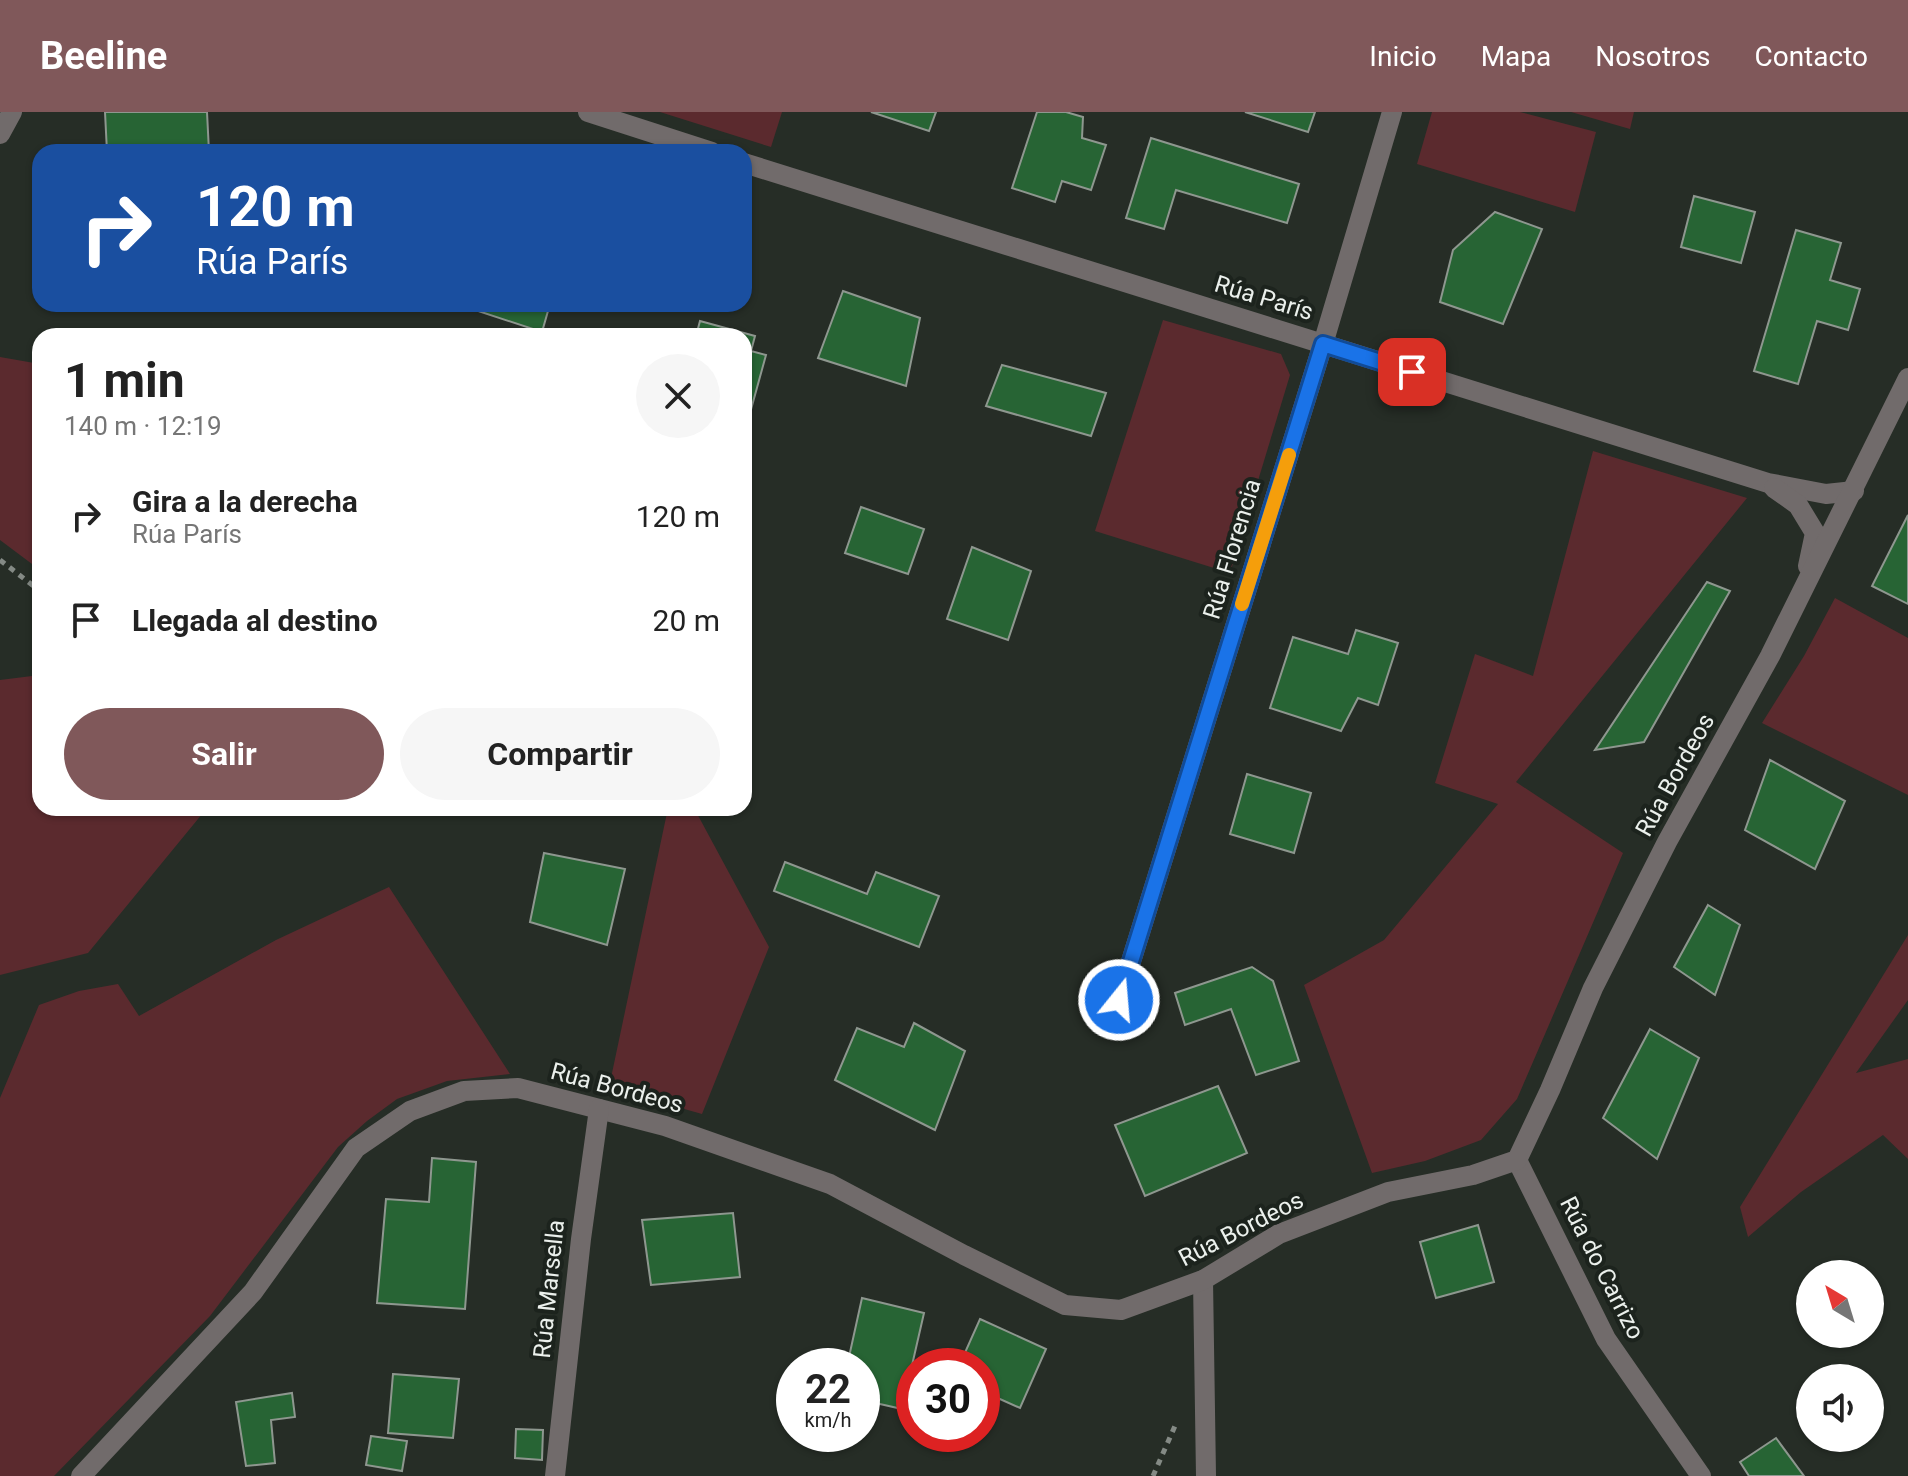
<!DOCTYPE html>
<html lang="es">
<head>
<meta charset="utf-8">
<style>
  :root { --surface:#fff; --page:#f6f6f6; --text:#222; --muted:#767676; --accent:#80585a }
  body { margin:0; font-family:Roboto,sans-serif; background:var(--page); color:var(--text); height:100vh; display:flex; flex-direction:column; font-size:30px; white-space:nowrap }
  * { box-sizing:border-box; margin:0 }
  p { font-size:26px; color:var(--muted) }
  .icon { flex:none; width:44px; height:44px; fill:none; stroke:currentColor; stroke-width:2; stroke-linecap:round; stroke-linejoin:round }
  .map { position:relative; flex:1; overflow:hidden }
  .side { position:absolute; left:32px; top:216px; width:720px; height:488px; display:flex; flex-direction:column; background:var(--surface); border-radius:24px; box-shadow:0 2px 6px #0004 }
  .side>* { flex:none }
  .hud { position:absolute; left:32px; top:32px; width:720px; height:168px; border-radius:24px; box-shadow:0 2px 6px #0004; background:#1a4fa0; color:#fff; overflow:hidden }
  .needle { width:52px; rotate:322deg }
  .controls { position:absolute; left:1796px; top:1148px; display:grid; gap:16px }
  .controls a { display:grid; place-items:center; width:88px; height:88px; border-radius:50%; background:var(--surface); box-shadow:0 2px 6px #0004; font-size:40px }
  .speed { position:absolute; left:776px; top:1236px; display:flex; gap:16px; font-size:40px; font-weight:700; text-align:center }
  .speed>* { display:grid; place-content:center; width:104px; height:104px; border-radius:50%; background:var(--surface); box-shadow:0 2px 6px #0004; line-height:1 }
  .speed small { font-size:20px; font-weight:400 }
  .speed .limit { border:12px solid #d22; background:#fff; color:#111 }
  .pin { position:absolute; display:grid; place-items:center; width:68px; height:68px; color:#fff; margin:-34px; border-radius:16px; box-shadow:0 4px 12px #0006 }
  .me { position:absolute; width:88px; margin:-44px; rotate:17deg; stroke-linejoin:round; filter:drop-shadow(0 0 6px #0008) }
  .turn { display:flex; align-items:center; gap:28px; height:168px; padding:0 32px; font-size:36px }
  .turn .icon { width:104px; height:104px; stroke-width:2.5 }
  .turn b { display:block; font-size:56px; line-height:68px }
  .round { display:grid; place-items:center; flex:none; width:84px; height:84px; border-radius:42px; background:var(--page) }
  .head { display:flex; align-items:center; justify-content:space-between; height:136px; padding:0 32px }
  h1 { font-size:48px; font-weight:700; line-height:60px }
  .button { display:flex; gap:16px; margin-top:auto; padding:16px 32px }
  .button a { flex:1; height:92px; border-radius:48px; background:var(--accent); color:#fff; font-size:32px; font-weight:700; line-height:92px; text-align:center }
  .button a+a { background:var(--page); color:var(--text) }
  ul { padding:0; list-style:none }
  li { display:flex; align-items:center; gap:24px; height:104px; padding:0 32px }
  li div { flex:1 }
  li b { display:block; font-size:30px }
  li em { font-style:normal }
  header { display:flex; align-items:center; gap:48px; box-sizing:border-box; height:112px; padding:0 40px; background:var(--accent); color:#fff }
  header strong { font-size:38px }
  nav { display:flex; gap:44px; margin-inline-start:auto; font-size:28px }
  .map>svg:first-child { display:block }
  .green { fill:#5b2a2e }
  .building { fill:#276434; stroke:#8e978f; stroke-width:2 }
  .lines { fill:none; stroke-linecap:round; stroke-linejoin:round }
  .path { stroke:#848a85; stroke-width:5; stroke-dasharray:6 6; stroke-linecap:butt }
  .street { stroke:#716b6b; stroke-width:20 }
  .route-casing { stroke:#114b97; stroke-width:20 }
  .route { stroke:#1a73e8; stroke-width:14 }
  .slow { stroke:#f59e0b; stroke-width:14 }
  .labels { text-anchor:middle; stroke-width:8; stroke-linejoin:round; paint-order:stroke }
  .street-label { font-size:24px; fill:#ebf0ec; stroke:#1c231d }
</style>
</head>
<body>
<header>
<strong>Beeline</strong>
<nav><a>Inicio</a><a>Mapa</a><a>Nosotros</a><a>Contacto</a></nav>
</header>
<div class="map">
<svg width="1908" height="1364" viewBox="0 0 1908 1364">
  <rect width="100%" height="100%" fill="#262d26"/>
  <!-- green -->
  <g class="green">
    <path d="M660,0H782L771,35Z"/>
    <path d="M1432,0H1520L1596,20L1575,100L1417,52Z"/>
    <path d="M1571,0H1634L1630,17Z"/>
    <path d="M1163,208L1281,242L1290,263L1230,461L1095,419Z"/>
    <path d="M0,245L40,252V458L0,428Z"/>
    <path d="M1593,339L1747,386L1516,670L1623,741L1517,987L1481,1028L1425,1049L1372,1061L1304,873L1384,828L1498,692L1435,671L1475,542L1533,564Z"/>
    <path d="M1835,486L1908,526V683L1762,611L1804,544Z"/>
    <path d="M40,563V696H207L88,841L0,863V568Z"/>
    <path d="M668,696H694L769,835L702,1002L656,989L608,980Z"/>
    <path d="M389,775L510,962L447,969L397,987L367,1009L338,1035L210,1204L54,1364H0V986L39,893L79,879L118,872L139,904L276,828Z"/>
    <path d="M1908,823V888L1856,961L1908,947V1047L1883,1023L1801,1080L1748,1125L1740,1095Z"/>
  </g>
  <!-- building -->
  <g class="building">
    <path d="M105,0H207L209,40H107Z"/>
    <path d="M871,0H936L929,19Z"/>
    <path d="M1037,0H1066L1083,5L1082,26L1106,33L1091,78L1062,69L1055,90L1012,76Z"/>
    <path d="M1245,0H1315L1308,20Z"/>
    <path d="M1151,26L1299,72L1287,111L1176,78L1164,117L1126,106Z"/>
    <path d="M1694,84L1755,100L1741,151L1681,135Z"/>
    <path d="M1495,100L1542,117L1503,212L1440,190L1453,138Z"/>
    <path d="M1796,118L1841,131L1830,168L1860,177L1848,218L1817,209L1798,272L1754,259Z"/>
    <path d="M843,179L920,206L906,274L818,246Z"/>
    <path d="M457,192H550L542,220Z"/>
    <path d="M700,209L755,224L751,239L766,243L747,312H744V224H696Z"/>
    <path d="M1002,253L1106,281L1091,324L986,294Z"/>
    <path d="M861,395L924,417L908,462L845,441Z"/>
    <path d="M1908,403V492L1872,474Z"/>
    <path d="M972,435L1031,459L1008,528L947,507Z"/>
    <path d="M1707,470L1730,479L1644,630L1595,638Z"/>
    <path d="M1356,518L1398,531L1378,593L1358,586L1341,619L1270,596L1293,525L1348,542Z"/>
    <path d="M1770,648L1845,689L1815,757L1745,718Z"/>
    <path d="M1247,662L1311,681L1294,741L1230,722Z"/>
    <path d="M544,741L625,757L607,833L530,810Z"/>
    <path d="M785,750L867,782L876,760L939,784L919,835L774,779Z"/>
    <path d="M1708,793L1740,813L1715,883L1674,855Z"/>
    <path d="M1252,855L1273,869L1299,949L1256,963L1231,897L1185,913L1175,881Z"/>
    <path d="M914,911L965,939L935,1018L835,968L857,916L904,935Z"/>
    <path d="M1650,917L1699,946L1657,1047L1603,1006Z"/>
    <path d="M1218,974L1247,1041L1145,1084L1115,1013Z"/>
    <path d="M432,1046L476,1050L465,1197L377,1191L386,1087L429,1090Z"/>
    <path d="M733,1101L740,1165L651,1173L642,1108Z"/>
    <path d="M1478,1113L1494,1170L1436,1186L1420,1130Z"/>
    <path d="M862,1186L924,1201L902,1297L862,1288V1254H847Z"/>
    <path d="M980,1207L1046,1237L1020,1296L982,1279V1254H959Z"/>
    <path d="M393,1262L459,1267L453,1326L388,1321Z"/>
    <path d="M292,1281L295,1305L271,1308L275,1351L246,1354L236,1290Z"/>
    <path d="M516,1317L543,1318L542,1348L515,1346Z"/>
    <path d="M371,1324L407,1329L402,1359L366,1353Z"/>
    <path d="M1776,1326L1804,1364H1749L1740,1350Z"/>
  </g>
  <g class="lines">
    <!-- path -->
    <g class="path">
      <path d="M0,448L40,479"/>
      <path d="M1153,1364L1175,1314"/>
    </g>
    <!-- street -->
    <g class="street">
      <path d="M588,0L712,40"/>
      <path d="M0,22L12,0"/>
      <path d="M744,51L1768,371L1826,382L1854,379"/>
      <path d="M1774,376L1798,393L1815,421L1808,454"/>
      <path d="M1119,888L1323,232L1392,0"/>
      <path d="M1517,1048L1606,1227L1701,1364"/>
      <path d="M1203,1168L1206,1364"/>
      <path d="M81,1364L253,1180L356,1036L410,999L464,979L518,976L665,1014L830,1072L964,1143L1065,1193L1121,1198L1203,1168L1279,1122L1388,1080L1473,1063L1517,1048L1550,978L1593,876L1667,730L1770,544L1908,266"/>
      <path d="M555,1364L581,1127L599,997"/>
    </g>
  </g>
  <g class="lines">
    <defs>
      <path id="route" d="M1119,888L1323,232L1412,260"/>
    </defs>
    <!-- route casing -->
    <use href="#route" class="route-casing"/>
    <!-- route -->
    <use href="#route" class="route"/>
    <!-- slow -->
    <path class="slow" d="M1242,492L1289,343"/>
  </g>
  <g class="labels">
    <!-- street labels -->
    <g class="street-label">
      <text transform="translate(1264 186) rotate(17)" y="8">Rúa París</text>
      <text transform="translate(1232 437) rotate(-73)" y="8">Rúa Florencia</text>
      <text transform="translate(1675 663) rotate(-61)" y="8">Rúa Bordeos</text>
      <text transform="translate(617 976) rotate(15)" y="8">Rúa Bordeos</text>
      <text transform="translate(1241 1117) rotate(-27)" y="8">Rúa Bordeos</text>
      <text transform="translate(1602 1156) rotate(63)" y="8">Rúa do Carrizo</text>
      <text transform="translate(549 1177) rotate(-84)" y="8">Rúa Marsella</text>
    </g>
  </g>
</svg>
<div class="controls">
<a><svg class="needle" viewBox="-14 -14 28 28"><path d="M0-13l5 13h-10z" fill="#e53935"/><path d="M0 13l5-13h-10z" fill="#767676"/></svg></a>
<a><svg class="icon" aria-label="sound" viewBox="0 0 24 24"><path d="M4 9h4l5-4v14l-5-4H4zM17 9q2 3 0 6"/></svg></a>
</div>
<div class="speed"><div>22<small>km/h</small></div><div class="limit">30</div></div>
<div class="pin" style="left:1412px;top:260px;background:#d93025"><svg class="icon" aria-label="arrive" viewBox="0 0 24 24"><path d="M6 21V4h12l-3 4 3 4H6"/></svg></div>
<svg class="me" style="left:1119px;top:888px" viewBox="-20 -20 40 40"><circle r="17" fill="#1a73e8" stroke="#fff" stroke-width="3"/><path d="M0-11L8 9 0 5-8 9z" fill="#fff"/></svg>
<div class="hud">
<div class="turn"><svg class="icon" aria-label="right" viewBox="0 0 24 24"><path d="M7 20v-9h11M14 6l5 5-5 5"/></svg><div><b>120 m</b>Rúa París</div></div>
</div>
<section class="side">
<div class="head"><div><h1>1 min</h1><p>140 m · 12:19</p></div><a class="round"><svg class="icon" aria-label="close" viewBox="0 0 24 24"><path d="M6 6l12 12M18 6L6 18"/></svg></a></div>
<ul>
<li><svg class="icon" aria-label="right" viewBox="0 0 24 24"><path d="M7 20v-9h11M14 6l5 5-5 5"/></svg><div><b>Gira a la derecha</b><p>Rúa París</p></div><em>120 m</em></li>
<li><svg class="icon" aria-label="arrive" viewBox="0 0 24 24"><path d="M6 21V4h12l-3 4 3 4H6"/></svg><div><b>Llegada al destino</b></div><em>20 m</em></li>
</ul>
<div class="button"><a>Salir</a><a>Compartir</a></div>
</section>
</div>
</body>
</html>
